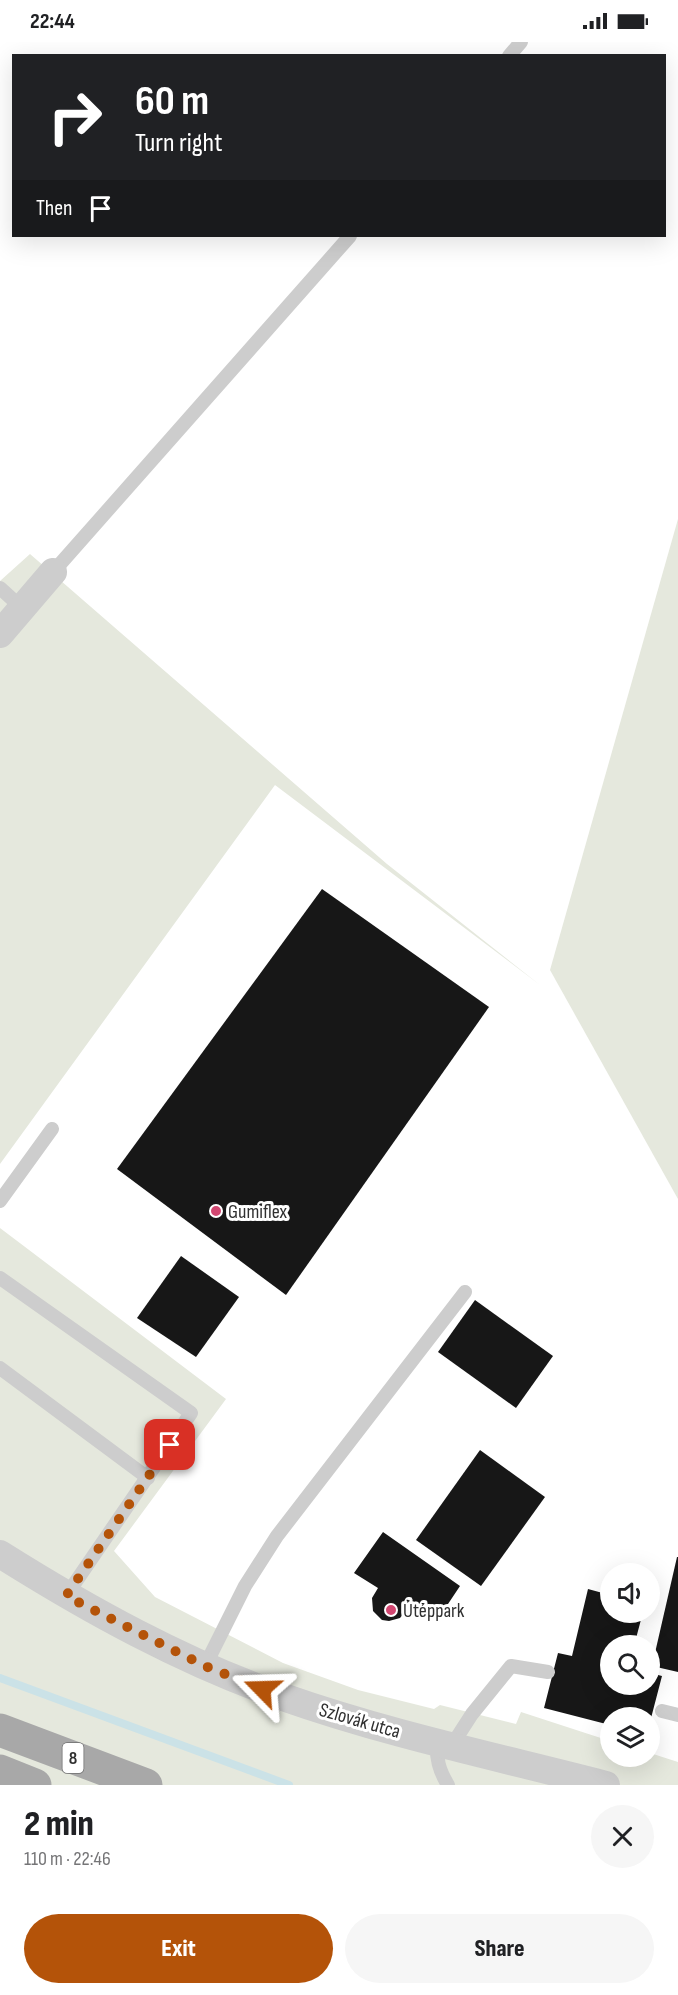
<!DOCTYPE html>
<html lang="en">
<head>
<meta charset="utf-8">
<style>
  :root { --surface:#fff; --page:#f6f6f6; --text:#202124; --muted:#757577; --accent:#b45309 }
  body { margin:0; font-family:"Sofia Sans Condensed",sans-serif; background:var(--page); color:var(--text); height:100vh; display:flex; flex-direction:column; font-size:22px; white-space:nowrap }
  * { box-sizing:border-box; margin:0 }
  p { font-size:20px; color:var(--muted) }
  .icon { flex:none; width:33px; height:33px; fill:none; stroke:currentColor; stroke-width:2; stroke-linecap:round; stroke-linejoin:round }
  .map { position:relative; height:1743px; overflow:hidden }
  .panel { display:flex; flex-direction:column; background:var(--surface); flex:1 }
  .panel>* { flex:none }
  .hud { position:absolute; left:12px; top:12px; width:654px; height:183px; border-radius:0px; box-shadow:0 6px 24px #0002; background:#202124; color:#fff; overflow:hidden }
  .buttons { position:absolute; left:600px; top:1521px; display:grid; gap:12px }
  .buttons a { display:grid; place-items:center; width:60px; height:60px; border-radius:50%; background:var(--surface); box-shadow:0 6px 24px #0002; font-size:30px }
  .pin { position:absolute; display:grid; place-items:center; width:51px; height:51px; color:#fff; margin:-26px; border-radius:12px; box-shadow:0 3px 9px #0006 }
  .me { position:absolute; width:66px; margin:-33px; rotate:292deg; stroke-linejoin:round; filter:drop-shadow(0 0 4px #0008) }
  .turn { display:flex; align-items:center; gap:21px; height:126px; padding:0 24px; font-size:27px }
  .turn .icon { width:78px; height:78px; stroke-width:2.5 }
  .turn b { display:block; font-size:42px; line-height:51px }
  .then { display:flex; align-items:center; height:57px; padding:0 24px; background:#0003; gap:12px; font-size:22px }
  .round { display:grid; place-items:center; flex:none; width:63px; height:63px; border-radius:32px; background:var(--page) }
  .headline { display:flex; align-items:center; justify-content:space-between; height:102px; padding:0 24px }
  h1 { font-size:36px; font-weight:800; line-height:45px }
  .cta { display:flex; gap:12px; margin-top:auto; padding:12px 24px }
  .cta a { flex:1; height:69px; border-radius:36px; background:var(--accent); color:#fff; font-size:24px; font-weight:800; line-height:69px; text-align:center }
  .cta a+a { background:var(--page); color:var(--text) }
  .status { display:flex; justify-content:space-between; align-items:center; height:42px; padding:0 30px; background:var(--surface); direction:ltr }
  .status svg { height:16px; fill:currentColor }
  .map>svg:first-child { display:block }
  .green { fill:#e5e8dd }
  .lines { fill:none; stroke-linecap:round; stroke-linejoin:round }
  .stream { stroke:#cbe2e7; stroke-width:8 }
  .building { fill:#171717 }
  .service { stroke:#cdcdcd; stroke-width:14 }
  .minor { stroke:#cdcdcd; stroke-width:28 }
  .primary { stroke:#a8a8a8; stroke-width:33 }
  .route { stroke:#b45309; stroke-width:10; stroke-dasharray:0 18 }
  .poi-dot { fill:#d24771; stroke:#fff; stroke-width:2 }
  .labels { text-anchor:middle; stroke-width:6; stroke-linejoin:round; paint-order:stroke }
  .shield { fill:#fff; stroke:#6e6e6e; stroke-width:1.5 }
  .shield-label { font-size:18px; font-weight:bold; fill:#303030 }
  .poi-label { font-size:20px; fill:#303030; stroke:#fff; text-anchor:start }
  .street-label { font-size:20px; fill:#303030; stroke:#fff }
</style>
</head>
<body>
<div class="status"><b>22:44</b><svg viewBox="0 0 49 12"><path d="M0 12V9h3v3zM5 12V6h3v6zM10 12V3h3v9zM15 12V0h3v12zM26 1h20v11H26zM47 4h2v5h-2z"/></svg></div>
<div class="map">
<svg width="678" height="1743" viewBox="0 0 678 1743">
  <rect width="100%" height="100%" fill="#fff"/>
  <!-- green -->
  <g class="green">
    <path d="M678,477V1157L550,928Z"/>
    <path d="M30,512L387,822L540,943L275,743L0,1122V539Z"/>
    <path d="M0,1186L226,1357L114,1509L155,1555L283,1621L358,1648L434,1667L440,1663L516,1682L521,1670L610,1699V1714H650V1711L678,1720V1743H0Z"/>
  </g>
  <g class="lines">
    <!-- stream -->
    <path class="stream" d="M0,1636L289,1743"/>
  </g>
  <!-- building -->
  <g class="building">
    <path d="M322,847L489,965L286,1253L117,1127Z"/>
    <path d="M181,1214L239,1255L196,1315L137,1276Z"/>
    <path d="M475,1258L553,1314L516,1366L438,1310Z"/>
    <path d="M480,1408L545,1455L481,1544L416,1498Z"/>
    <path d="M383,1490L460,1544L438,1577H424L408,1566L400,1576L389,1579L382,1578L373,1569L372,1556L378,1546L354,1531Z"/>
    <path d="M677,1515H678V1630L652,1624Z"/>
    <path d="M588,1547L610,1553V1570H643L634,1604H610V1642H650V1631L662,1634L650,1680V1676H610V1683L544,1666L558,1611L572,1614Z"/>
  </g>
  <g class="lines">
    <!-- service -->
    <g class="service">
      <path d="M509,14L521,0"/>
      <path d="M53,530L350,194"/>
      <path d="M0,546L22,566"/>
      <path d="M0,1159L52,1087"/>
      <path d="M0,1236L191,1371L66,1554"/>
      <path d="M0,1326L148,1436"/>
      <path d="M205,1624L245,1544L277,1494L465,1250"/>
      <path d="M662,1669L678,1673"/>
      <path d="M437,1699C436,1717 439,1728 448,1743"/>
      <path d="M452,1703L472,1672L511,1624L548,1630"/>
    </g>
    <!-- minor -->
    <g class="minor">
      <path d="M0,592L53,530"/>
      <path d="M0,1512C89,1568 183,1620 283,1655C388,1692 498,1715 606,1743"/>
    </g>
    <!-- primary -->
    <g class="primary">
      <path d="M0,1688L146,1743"/>
      <path d="M0,1729L35,1743"/>
    </g>
  </g>
  <g class="lines">
    <!-- route -->
    <path class="route" d="M170,1403L66,1554L205,1624L262,1647"/>
  </g>
  <!-- markers -->
  <g class="poi-dot">
    <circle cx="216" cy="1169" r="6"/>
    <circle cx="391" cy="1568" r="6"/>
  </g>
  <g class="labels">
    <!-- shield labels -->
    <rect class="shield" x="62.5" y="1701" width="21" height="30" rx="4.5"/>
    <g class="shield-label">
      <text x="73" y="1722">8</text>
    </g>
    <!-- poi labels -->
    <g class="poi-label">
      <text x="228" y="1176">Gumiflex</text>
      <text x="403" y="1575">Útéppark</text>
    </g>
    <!-- street labels -->
    <g class="street-label">
      <text transform="translate(360 1678) rotate(16)" y="7">Szlovák utca</text>
    </g>
  </g>
</svg>
<div class="buttons">
<a><svg class="icon" aria-label="sound" viewBox="0 0 24 24"><path d="M4 9h4l5-4v14l-5-4H4zM17 9q2 3 0 6"/></svg></a>
<a><svg class="icon" aria-label="search" viewBox="0 0 24 24"><circle cx="10" cy="10" r="6"/><path d="M15 15l6 6"/></svg></a>
<a><svg class="icon" aria-label="layers" viewBox="0 0 24 24"><path d="M12 4l9 5-9 5-9-5zM3 14l9 5 9-5"/></svg></a>
</div>
<div class="pin" style="left:170px;top:1403px;background:#d93025"><svg class="icon" aria-label="arrive" viewBox="0 0 24 24"><path d="M6 21V4h12l-3 4 3 4H6"/></svg></div>
<svg class="me" style="left:262px;top:1647px" viewBox="-20 -20 40 40"><path d="M0-17L14 15 0 8-14 15z" fill="#b45309" stroke="#fff" stroke-width="4"/></svg>
<div class="hud">
<div class="turn"><svg class="icon" aria-label="right" viewBox="0 0 24 24"><path d="M7 20v-9h11M14 6l5 5-5 5"/></svg><div><b>60 m</b>Turn right</div></div>
<div class="then">Then<svg class="icon" aria-label="arrive" viewBox="0 0 24 24"><path d="M6 21V4h12l-3 4 3 4H6"/></svg></div>
</div>
</div>
<section class="panel">
<div class="headline"><div><h1>2 min</h1><p>110 m · 22:46</p></div><a class="round"><svg class="icon" aria-label="close" viewBox="0 0 24 24"><path d="M6 6l12 12M18 6L6 18"/></svg></a></div>
<div class="cta"><a>Exit</a><a>Share</a></div>
</section>
</body>
</html>
